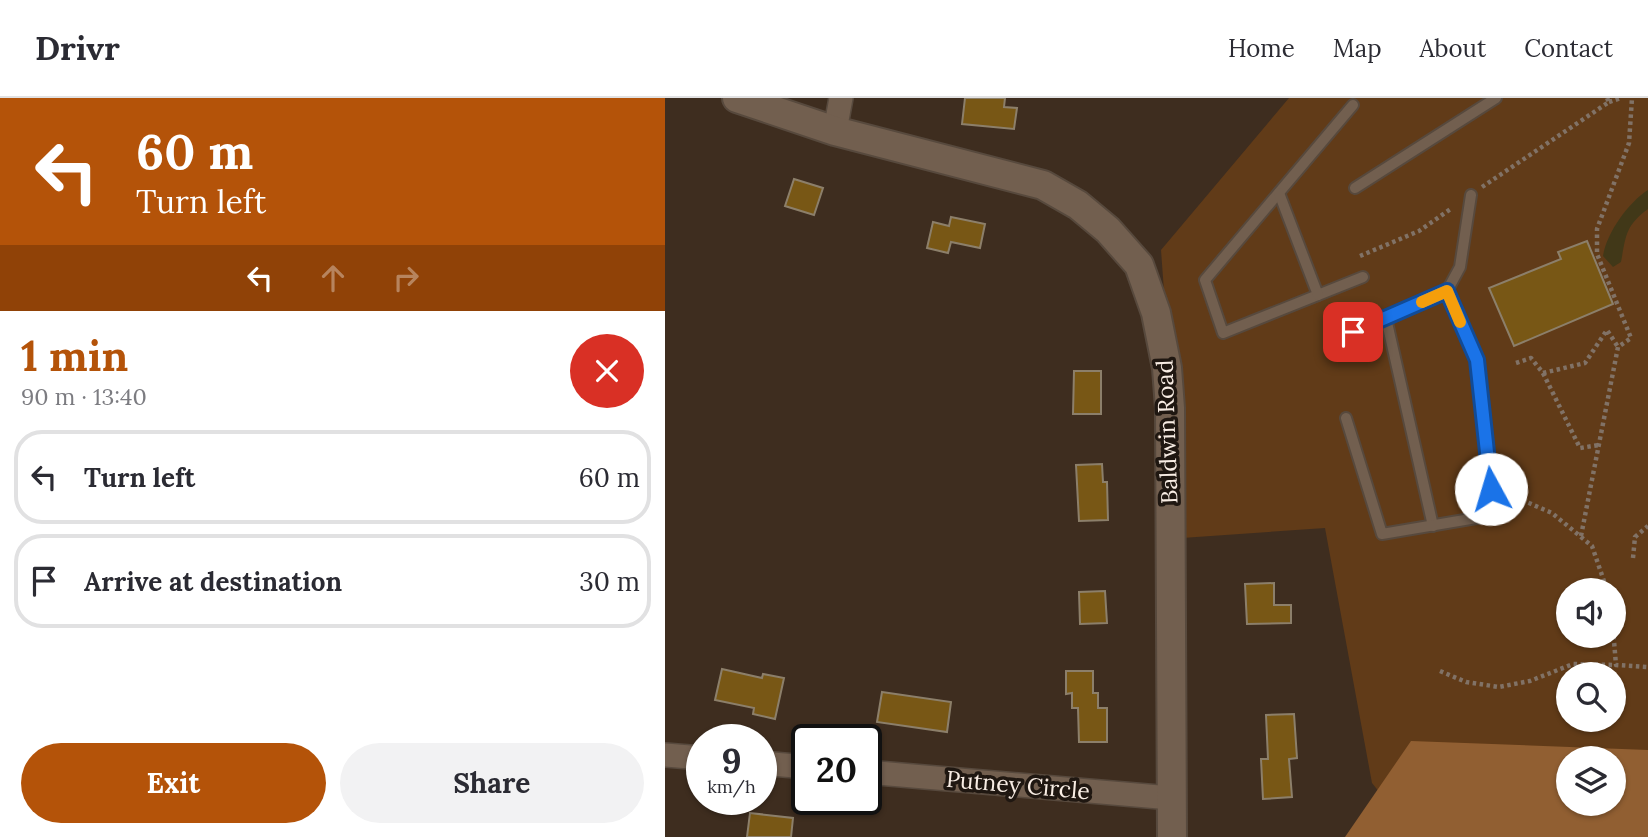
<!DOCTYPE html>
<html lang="en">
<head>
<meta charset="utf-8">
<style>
  :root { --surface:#fff; --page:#f2f2f3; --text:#2b2b33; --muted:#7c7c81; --line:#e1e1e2; --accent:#b45309 }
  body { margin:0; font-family:Lora,serif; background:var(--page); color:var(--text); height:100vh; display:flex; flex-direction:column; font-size:26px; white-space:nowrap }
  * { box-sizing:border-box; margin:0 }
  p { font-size:23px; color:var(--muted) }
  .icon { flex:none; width:38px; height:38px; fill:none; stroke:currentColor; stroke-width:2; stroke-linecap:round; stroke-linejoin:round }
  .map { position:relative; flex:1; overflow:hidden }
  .drawer { display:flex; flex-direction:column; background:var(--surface); width:665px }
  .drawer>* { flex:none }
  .banner { background:#b45309; color:#fff; overflow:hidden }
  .fabs { position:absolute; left:891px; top:480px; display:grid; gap:14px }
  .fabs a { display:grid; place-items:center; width:70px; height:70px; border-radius:50%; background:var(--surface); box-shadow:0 2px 5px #0004; font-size:35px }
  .speed { position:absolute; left:21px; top:626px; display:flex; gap:14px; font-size:35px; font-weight:700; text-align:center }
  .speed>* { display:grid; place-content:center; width:91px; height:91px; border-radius:50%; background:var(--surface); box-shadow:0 2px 5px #0004; line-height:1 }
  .speed small { font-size:18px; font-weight:400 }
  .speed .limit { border:4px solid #111; border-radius:10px; background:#fff; color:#111 }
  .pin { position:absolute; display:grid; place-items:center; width:60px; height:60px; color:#fff; margin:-30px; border-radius:14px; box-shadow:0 4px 10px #0006 }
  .me { position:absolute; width:77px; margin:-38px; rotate:354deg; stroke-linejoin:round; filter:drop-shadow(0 0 5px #0008) }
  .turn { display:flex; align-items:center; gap:24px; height:147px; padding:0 21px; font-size:32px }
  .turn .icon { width:91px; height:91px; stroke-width:2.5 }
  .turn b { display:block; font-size:49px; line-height:60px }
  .lanes { display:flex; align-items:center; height:66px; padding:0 21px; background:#0003; justify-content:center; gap:35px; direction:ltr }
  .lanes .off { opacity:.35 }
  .round { display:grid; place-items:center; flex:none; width:74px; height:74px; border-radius:37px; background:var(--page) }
  .overview { display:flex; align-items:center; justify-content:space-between; height:119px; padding:0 21px }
  h1 { font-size:42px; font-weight:800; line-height:52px; color:var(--accent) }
  .action { display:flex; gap:14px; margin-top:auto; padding:14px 21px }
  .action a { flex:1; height:80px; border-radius:42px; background:var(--accent); color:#fff; font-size:28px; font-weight:800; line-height:80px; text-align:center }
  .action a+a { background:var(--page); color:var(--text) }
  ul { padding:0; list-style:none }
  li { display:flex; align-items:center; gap:21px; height:94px; margin:0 14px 10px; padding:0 7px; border:4px solid var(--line); border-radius:28px }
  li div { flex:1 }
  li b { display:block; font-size:26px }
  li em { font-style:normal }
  header { display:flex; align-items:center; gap:42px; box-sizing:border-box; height:98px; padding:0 35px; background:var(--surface); border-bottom:2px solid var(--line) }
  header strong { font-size:33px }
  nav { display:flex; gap:38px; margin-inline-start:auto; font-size:24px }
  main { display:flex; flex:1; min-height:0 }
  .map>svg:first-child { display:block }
  .green { fill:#613b18; fill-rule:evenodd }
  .forest { fill:#915f32; fill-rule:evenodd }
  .sand { fill:#413818 }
  .building { fill:#785715; stroke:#8c7f6a; stroke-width:2 }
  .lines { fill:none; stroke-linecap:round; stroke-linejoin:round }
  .service-casing { stroke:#57493d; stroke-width:14 }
  .minor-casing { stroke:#57493d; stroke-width:26 }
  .tertiary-casing { stroke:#57493d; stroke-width:32 }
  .path { stroke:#817266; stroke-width:4.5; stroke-dasharray:3.5 3.5; stroke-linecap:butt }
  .service { stroke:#725f4f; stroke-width:10 }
  .minor { stroke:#725f4f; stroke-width:23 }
  .tertiary { stroke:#725f4f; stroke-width:28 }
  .route-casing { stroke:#114b97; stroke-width:18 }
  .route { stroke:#1a73e8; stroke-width:12 }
  .slow { stroke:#f59e0b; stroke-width:12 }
  .labels { text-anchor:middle; stroke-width:7; stroke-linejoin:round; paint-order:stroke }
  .street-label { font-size:23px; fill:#f8ede4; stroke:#1f1711 }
</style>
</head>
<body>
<header>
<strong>Drivr</strong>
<nav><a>Home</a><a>Map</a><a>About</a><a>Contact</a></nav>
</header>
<main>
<section class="drawer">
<div class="banner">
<div class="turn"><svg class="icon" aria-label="left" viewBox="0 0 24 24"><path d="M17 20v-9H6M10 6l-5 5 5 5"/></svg><div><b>60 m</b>Turn left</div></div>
<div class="lanes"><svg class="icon" aria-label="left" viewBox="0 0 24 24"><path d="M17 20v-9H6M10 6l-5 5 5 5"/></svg><svg class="icon off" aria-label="ahead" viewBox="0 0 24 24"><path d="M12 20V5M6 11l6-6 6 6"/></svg><svg class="icon off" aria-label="right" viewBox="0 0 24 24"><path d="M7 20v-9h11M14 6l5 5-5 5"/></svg></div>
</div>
<div class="overview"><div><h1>1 min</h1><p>90 m · 13:40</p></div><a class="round" style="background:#d93025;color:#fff"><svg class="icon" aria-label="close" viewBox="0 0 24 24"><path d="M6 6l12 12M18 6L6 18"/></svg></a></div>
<ul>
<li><svg class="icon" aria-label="left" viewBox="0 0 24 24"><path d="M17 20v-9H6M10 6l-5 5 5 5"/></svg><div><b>Turn left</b></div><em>60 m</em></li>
<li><svg class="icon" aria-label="arrive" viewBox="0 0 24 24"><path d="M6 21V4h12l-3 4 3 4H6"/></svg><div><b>Arrive at destination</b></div><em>30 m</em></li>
</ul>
<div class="action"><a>Exit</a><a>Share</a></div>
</section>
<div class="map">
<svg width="983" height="739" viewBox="0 0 983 739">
  <rect width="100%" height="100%" fill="#3e2d1f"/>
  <!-- green -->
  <path class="green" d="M624,0H983V739H750L707,685L660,430L517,440L496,152ZM903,492H948V537H903ZM903,576H948V621H903ZM903,660H948V705H903Z"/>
  <!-- forest -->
  <path class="forest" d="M746,643L983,652V739H680ZM903,660H948V705H903Z"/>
  <!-- sand -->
  <path class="sand" d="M983,92V111C960,128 961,138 956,164L948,169L938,158C942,134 963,105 983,92Z"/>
  <!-- building -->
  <g class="building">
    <path d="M300,0H340L339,9L352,10L349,31L297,26Z"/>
    <path d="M129,81L158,90L149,117L120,108Z"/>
    <path d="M286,119L320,126L315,150L286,144L283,155L262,150L268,124L284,128Z"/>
    <path d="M922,143L948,206L849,248L824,190L896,161L893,154Z"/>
    <path d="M409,273H436V316H408Z"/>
    <path d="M437,366L438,384H442L443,422L414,423L411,367Z"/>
    <path d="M609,485V507H626V525L582,526L580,486Z"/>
    <path d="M440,493L442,525L415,526L414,494Z"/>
    <path d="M57,571L97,580L98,576L119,580L110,621L88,616L89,610L50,602Z"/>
    <path d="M401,573H428V595H433V610H442V644H414L413,610H407V595L401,596Z"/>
    <path d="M217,594L286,604L282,634L212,624Z"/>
    <path d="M629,616L632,660L624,661L627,699L598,701L596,661H603L601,617Z"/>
    <path d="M85,715L128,720L126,739H82Z"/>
  </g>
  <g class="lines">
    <defs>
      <g id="service">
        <path d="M688,7L540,182L558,235L698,179"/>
        <path d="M690,90L831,0"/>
        <path d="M614,95L653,197"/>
        <path d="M782,193L795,169L806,97"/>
        <path d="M721,220L768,428"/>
        <path d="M681,320L717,436L829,417L812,262L782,193L688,234"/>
      </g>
      <g id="minor">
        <path d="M170,33L176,0"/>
        <path d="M0,657L37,660"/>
        <path d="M96,665L142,669"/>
        <path d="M201,674L506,700"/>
      </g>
      <path id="tertiary" d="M72,0L170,33L378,87L413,107L443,132L474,167L491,215L502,270L505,310L507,739"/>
    </defs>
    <!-- service casing -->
    <use href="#service" class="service-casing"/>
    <!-- minor casing -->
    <use href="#minor" class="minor-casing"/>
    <!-- tertiary casing -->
    <use href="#tertiary" class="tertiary-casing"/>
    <!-- path -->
    <g class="path">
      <path d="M944,4L956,0"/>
      <path d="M817,89L944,4L942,0"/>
      <path d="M695,158L754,133L787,110"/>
      <path d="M851,265L866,260L878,275L920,265L942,232L953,249"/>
      <path d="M878,275L915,350L934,347"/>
      <path d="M857,402L887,415L927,448L942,492"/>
      <path d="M916,438L953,249L966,240L932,156V131L964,45L967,0"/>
      <path d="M968,460L970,439L983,428"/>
      <path d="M948,531L951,567L983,569"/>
      <path d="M775,573L801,584L834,589L865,583L908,566L951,567"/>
    </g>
    <!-- service -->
    <use href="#service" class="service"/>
    <!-- minor -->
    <use href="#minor" class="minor"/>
    <!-- tertiary -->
    <use href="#tertiary" class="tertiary"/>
  </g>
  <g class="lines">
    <defs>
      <path id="route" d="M688,234L782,193L812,262L826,391"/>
    </defs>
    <!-- route casing -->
    <use href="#route" class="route-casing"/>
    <!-- route -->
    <use href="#route" class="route"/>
    <!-- slow -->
    <path class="slow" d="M757,204L782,193L795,224"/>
  </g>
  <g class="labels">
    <!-- street labels -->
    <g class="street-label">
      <text transform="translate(502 334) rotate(-92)" y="8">Baldwin Road</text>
      <text transform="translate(353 687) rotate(5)" y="8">Putney Circle</text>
    </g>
  </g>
</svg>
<div class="fabs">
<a><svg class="icon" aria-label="sound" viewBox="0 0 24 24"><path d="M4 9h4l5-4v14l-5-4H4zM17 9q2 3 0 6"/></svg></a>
<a><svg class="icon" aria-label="search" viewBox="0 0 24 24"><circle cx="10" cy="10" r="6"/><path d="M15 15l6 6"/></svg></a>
<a><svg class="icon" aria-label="layers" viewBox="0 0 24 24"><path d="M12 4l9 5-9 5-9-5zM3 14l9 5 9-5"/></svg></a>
</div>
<div class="speed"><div>9<small>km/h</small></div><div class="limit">20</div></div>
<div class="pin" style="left:688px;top:234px;background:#d93025"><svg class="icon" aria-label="arrive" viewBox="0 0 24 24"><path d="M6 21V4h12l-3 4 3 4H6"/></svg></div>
<svg class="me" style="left:826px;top:391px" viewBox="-20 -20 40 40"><circle r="19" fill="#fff"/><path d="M0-13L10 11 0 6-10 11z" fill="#1a73e8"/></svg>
</div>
</main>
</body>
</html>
